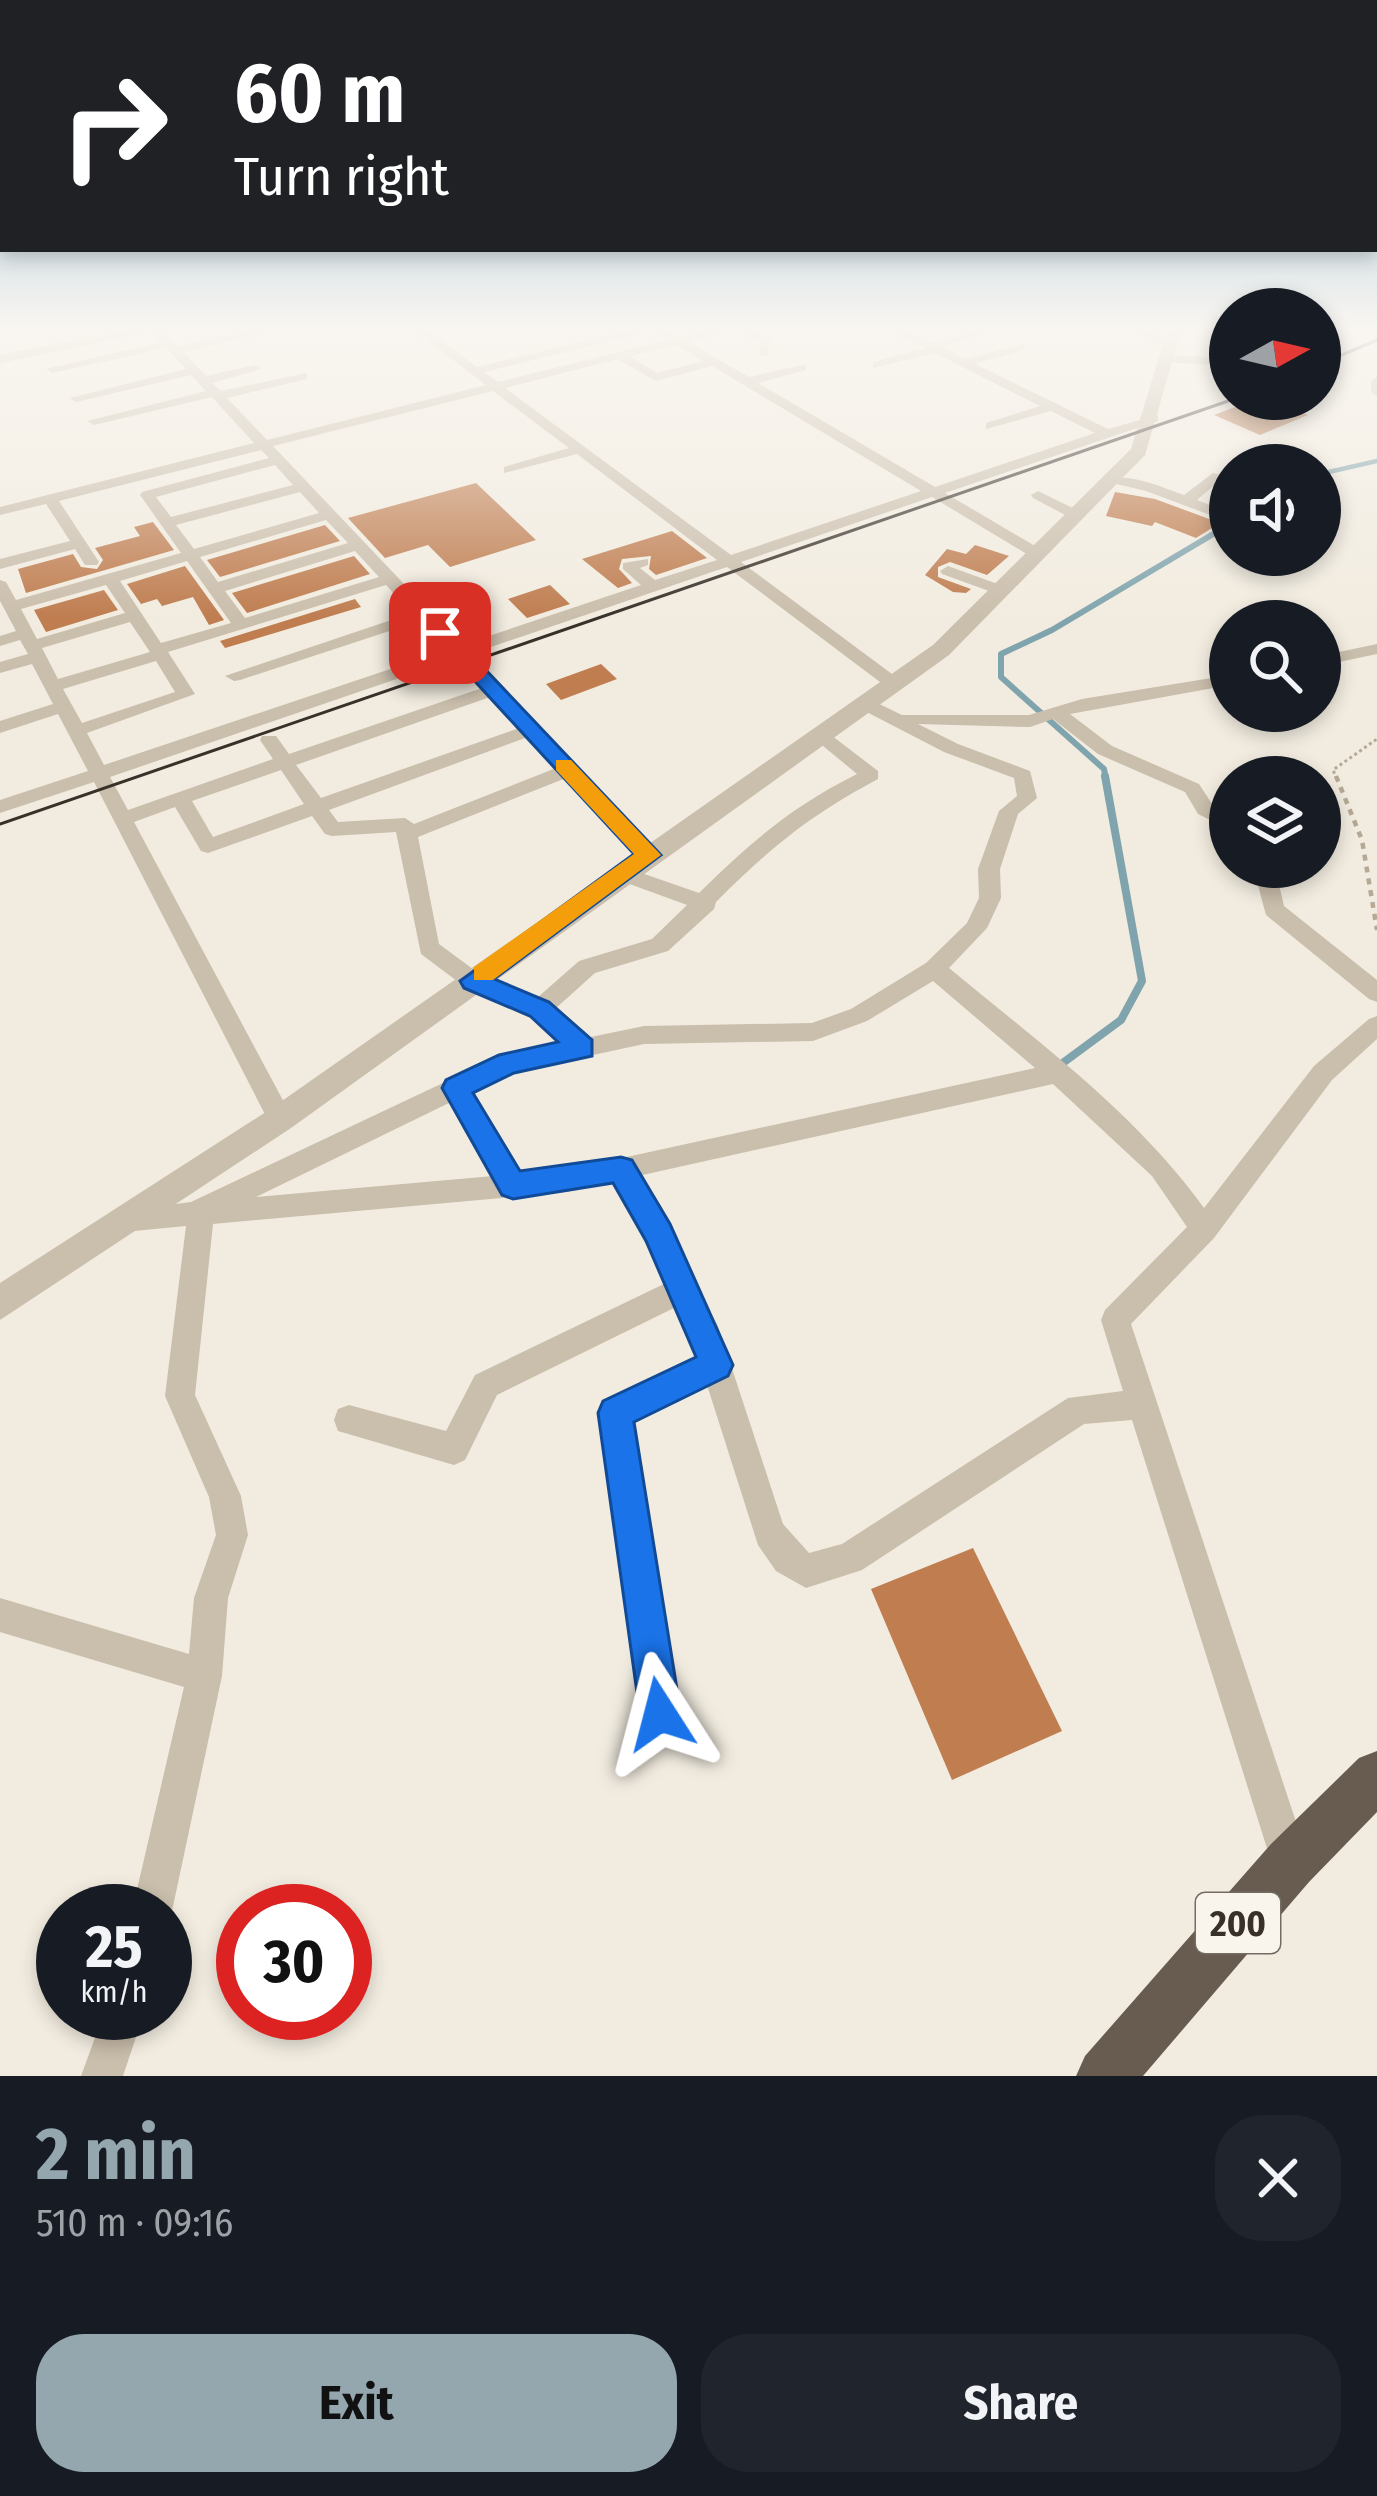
<!DOCTYPE html>
<html lang="en">
<head>
<meta charset="utf-8">
<style>
  :root { --surface:#171b24; --page:#20242c; --text:#f1f3f6; --muted:#9ea1a6; --accent:#94a7af }
  body { margin:0; font-family:"Fira Sans Condensed",sans-serif; background:var(--page); color:var(--text); height:100vh; display:flex; flex-direction:column; font-size:45px; white-space:nowrap }
  * { box-sizing:border-box; margin:0 }
  p { font-size:39px; color:var(--muted) }
  .icon { flex:none; width:66px; height:66px; fill:none; stroke:currentColor; stroke-width:2; stroke-linecap:round; stroke-linejoin:round }
  .map { position:relative; height:2076px; overflow:hidden }
  .panel { display:flex; flex-direction:column; background:var(--surface); flex:1 }
  .panel>* { flex:none }
  .top-card { position:absolute; left:0px; top:0px; width:1377px; height:252px; box-shadow:0 6px 18px #0003; background:#202124; color:#fff; overflow:hidden }
  .needle { width:78px; rotate:82deg }
  .fabs { position:absolute; left:1209px; top:288px; display:grid; gap:24px }
  .fabs a { display:grid; place-items:center; width:132px; height:132px; border-radius:50%; background:var(--surface); box-shadow:0 6px 18px #0003; font-size:60px }
  .speed { position:absolute; left:36px; top:1884px; display:flex; gap:24px; font-size:60px; font-weight:700; text-align:center }
  .speed>* { display:grid; place-content:center; width:156px; height:156px; border-radius:50%; background:var(--surface); box-shadow:0 6px 18px #0003; line-height:1 }
  .speed small { font-size:30px; font-weight:400 }
  .speed .limit { border:18px solid #d22; background:#fff; color:#111 }
  .pin { position:absolute; display:grid; place-items:center; width:102px; height:102px; color:#fff; margin:-51px; border-radius:24px; box-shadow:0 6px 18px #0006 }
  .me { position:absolute; width:132px; margin:-66px; rotate:351deg; stroke-linejoin:round; filter:drop-shadow(0 0 9px #0008) }
  .turn { display:flex; align-items:center; gap:42px; height:252px; padding:0 36px; font-size:54px }
  .turn .icon { width:156px; height:156px; stroke-width:2.5 }
  .turn b { display:block; font-size:84px; line-height:102px }
  .round { display:grid; place-items:center; flex:none; width:126px; height:126px; border-radius:48px; background:var(--page) }
  .head { display:flex; align-items:center; justify-content:space-between; height:204px; padding:0 36px }
  h1 { font-size:72px; font-weight:700; line-height:90px; color:var(--accent) }
  .primary-button { display:flex; gap:24px; margin-top:auto; padding:24px 36px }
  .primary-button a { flex:1; height:138px; border-radius:48px; background:var(--accent); color:#111; font-size:48px; font-weight:700; line-height:138px; text-align:center }
  .primary-button a+a { background:var(--page); color:var(--text) }
  .map>svg:first-child { display:block }
  .lines { fill:none; stroke-linecap:round; stroke-linejoin:round }
  .stream-far2 { stroke:#80a4ad; stroke-width:4.5 }
  .stream-far1 { stroke:#80a4ad; stroke-width:6 }
  .stream { stroke:#80a4ad; stroke-width:8 }
  .building { fill:#bf7d50 }
  .path-far1 { stroke:#b5a996; stroke-width:3; stroke-dasharray:3 3; stroke-linecap:butt }
  .path { stroke:#b5a996; stroke-width:4.5; stroke-dasharray:6 6; stroke-linecap:butt }
  .minor { fill:#cabeac; fill-rule:evenodd }
  .tertiary { fill:#cabeac; fill-rule:evenodd }
  .trunk { fill:#685c50; fill-rule:evenodd }
  .tram { stroke:#38312a; stroke-width:3 }
  .route { fill:#1a73e8; stroke:#114b97; stroke-width:3 }
  .slow { fill:#f59e0b }
  .labels { text-anchor:middle; stroke-width:10; stroke-linejoin:round; paint-order:stroke }
  .shield { fill:#f9f5ec; stroke:#726c64; stroke-width:3 }
  .shield-label { font-size:36px; font-weight:bold; fill:#38312a }
</style>
</head>
<body>
<div class="map">
<svg width="1377" height="2076" viewBox="0 0 1377 2076">
  <rect width="100%" height="100%" fill="#f2ece0"/>
  <g class="lines">
    <!-- stream-far2 -->
    <path class="stream-far2" d="M1320,474L1377,461"/>
    <!-- stream-far1 -->
    <path class="stream-far1" d="M1106,779L1104,769L1001,677V654L1052,630L1230,524"/>
    <!-- stream -->
    <path class="stream" d="M1060,1065L1121,1020L1142,981L1105,776"/>
  </g>
  <!-- building -->
  <g class="building">
    <path d="M1256,399H1268L1308,415L1260,435L1214,415Z"/>
    <path d="M476,483L536,540L450,567L428,545L385,558L348,518Z"/>
    <path d="M1115,492L1155,499L1220,523L1196,538L1155,522L1152,526L1106,516Z"/>
    <path d="M153,522L174,550L26,593L18,569L73,554L81,567L97,569L103,560L95,548L140,536L134,527Z"/>
    <path d="M325,525L340,541L220,577L207,560Z"/>
    <path d="M672,531L707,558L656,575L649,569L651,556L622,559L619,569L632,583L618,588L582,559Z"/>
    <path d="M975,545L1009,556L987,575L950,562L938,567V577L971,589L966,593L953,592L925,575L947,549L966,554Z"/>
    <path d="M354,556L370,574L247,613L232,593Z"/>
    <path d="M185,566L224,620L209,625L193,597L162,606L157,599L141,604L127,584Z"/>
    <path d="M550,585L570,604L527,618L508,599Z"/>
    <path d="M104,590L118,610L46,632L34,610Z"/>
    <path d="M355,599L361,607L225,648L220,641Z"/>
    <path d="M601,664L617,679L561,700L546,684Z"/>
    <path d="M973,1548L1062,1731L952,1780L871,1589Z"/>
  </g>
  <g class="lines">
    <!-- path-far1 -->
    <path class="path-far1" d="M1337,779L1333,770L1377,739"/>
    <!-- path -->
    <path class="path" d="M1336,776L1362,840L1377,930"/>
    <!-- minor -->
    <g class="minor">
      <path d="M135,328H160L177,346L261,328H284L183,352L206,376L255,365L261,369L212,383L221,391L307,373V379L227,398L267,440L486,385L411,328H424L477,367L637,328H664L679,337L714,328H734L688,342L749,377L806,364V370L758,383L935,487L1095,433L1051,411L986,429V423L1040,406L935,353L873,368V362L925,348L887,328H902L932,343L983,328H1002L942,347L965,359L1024,344V350L975,364L1108,429L1158,415V421L945,493L1042,550V556H1030L932,497L741,562L900,680V688H888L727,567L470,654L656,850L659,855L656,860H642L566,778L418,837L439,944L481,975L537,998L579,961L652,939L687,905L616,879L612,874L616,869H630L699,893C751,842 791,807 857,774L811,736L813,732H827L878,771V779C810,815 770,848 716,902L714,909L668,951L595,973L555,1009L586,1038L644,1026L812,1023L851,1009L926,963L967,923L979,898L978,869L999,811L1017,796L1014,778L944,752L859,708V700H871L902,715H1029L1082,699L1230,675V685L1070,714L1112,746L1199,784L1212,804L1230,814V830L1198,814L1185,792L1098,754L1053,719L1030,727L918,724L958,744L1030,771L1037,798L1018,814L1000,869L1001,898L987,928L949,968C1038,1042 1136,1113 1204,1208L1314,1066L1369,1019L1377,1016V1039L1332,1080L1214,1238L1131,1324L1309,1861L1304,1875L1290,1880L1276,1875L1271,1861L1132,1420L1084,1424L862,1570L806,1588L776,1571L758,1545L707,1385L632,1421L678,1714L673,1727L660,1732L647,1727L642,1714L600,1413L604,1402L699,1358L678,1306L497,1395L465,1460L454,1465L338,1431L334,1420L338,1409L349,1405L446,1431L475,1375L666,1283L614,1182L567,1192L213,1224L195,1395L241,1496L248,1535L228,1598L222,1676L172,1911L165,1925V1911H132L184,1687L0,1632V1598L189,1654L194,1598L216,1535L209,1497L165,1396L186,1226L134,1231L124,1227L120,1219L124,1211L191,1202L500,1056L561,1043L532,1015L465,987L421,954L396,832L332,836L325,834L312,816L208,853L201,851L175,807L134,822L293,1119L289,1126L280,1129L271,1126L94,782L0,813V800L88,771L58,714L0,733V721L53,704L32,664L0,673V662L28,654L20,640L0,646V636L16,631L0,601V580L6,582L16,600L181,553L140,495L142,492L269,458L261,450L59,501L99,562L97,565H85L75,549L0,569V559L70,541L46,504L0,515V507L254,443L212,397L94,425L87,421L206,391L191,375L76,402L70,398L186,369L166,348L52,373L46,369L161,342L151,332L0,363V355ZM653,331L667,340L498,382L484,372ZM676,345L703,361L657,373L630,356ZM618,359L655,381L712,366L921,491L731,555L505,388ZM493,391L569,448L504,467V473L577,454L717,560L655,580L640,568L648,565V559L623,563V569L641,585L462,645L273,446ZM275,465L293,485L171,517L156,497ZM300,492L319,513L194,549L176,525ZM326,520L348,543L218,582L200,557ZM355,551L379,577L245,618L225,591ZM187,561L231,623L161,643L120,581ZM106,585L125,613L37,639L21,609ZM386,585L412,613L225,676L234,681L240,680L420,621L447,650L104,765L87,733L195,694L168,652ZM130,622L150,652L58,679L42,648ZM455,659L482,688L289,754L276,736H262L260,740L273,759L128,810L110,777ZM156,661L175,692L82,723L63,689ZM490,697L519,728L321,798L296,765ZM528,737L556,768L414,824L405,818L338,822L329,810ZM281,770L304,804L213,837L192,801ZM933,981L1035,1068L567,1170L520,1174L471,1092L514,1072L644,1044L813,1041L867,1021ZM1053,1084L1152,1176L1187,1227L1105,1310L1101,1320L1123,1391L1068,1398L842,1544L809,1553L783,1524L718,1326L638,1176ZM451,1102L493,1176L256,1197Z"/>
      <path d="M569,328H587L573,334Z"/>
      <path d="M736,328H750L770,339L767,356H759L760,343Z"/>
      <path d="M1126,328H1142L1178,344L1168,347Z"/>
      <path d="M1320,328H1327L1320,333Z"/>
      <path d="M1168,355L1230,358V366L1164,362Z"/>
      <path d="M1377,377V396L1371,392V381Z"/>
      <path d="M1213,473L1225,476L1197,500L1228,512V518H1218L1146,491L1104,481C1126,471 1161,487 1184,495Z"/>
      <path d="M1038,491L1081,512L1083,515L1071,518L1033,498L1031,495Z"/>
      <path d="M948,566L1006,587L1008,590L1000,595L942,574L940,571Z"/>
      <path d="M1377,644V654L1320,666V656Z"/>
      <path d="M1253,867H1275L1284,906L1377,980V1002L1369,999L1266,915Z"/>
      <path d="M104,2013H144L123,2076H81Z"/>
    </g>
    <!-- tertiary -->
    <path class="tertiary" d="M1168,328H1182L1145,455L949,655L291,1128L0,1320V1283L269,1110L933,645L1131,449Z"/>
    <!-- trunk -->
    <path class="trunk" d="M1377,1751V1812L1309,1882L1143,2076H1076L1085,2056L1271,1844L1359,1758Z"/>
    <!-- tram -->
    <g class="tram">
      <path d="M1320,364L1377,340"/>
      <path d="M0,824L1234,399"/>
    </g>
  </g>
  <!-- sky -->
  <linearGradient id="sky" x2="0" y2="1"><stop stop-color="#7eaed0"/><stop offset="0.53" stop-color="#f9f6f1"/><stop offset="1" stop-color="#f9f6f1" stop-opacity="0"/></linearGradient>
  <rect width="1377" height="619" fill="url(#sky)"/>
  <!-- route -->
  <path class="route" d="M434,629H447L661,855L494,979L549,1002L592,1040V1056L514,1073L473,1093L520,1171L621,1157L632,1160L670,1224L733,1365L728,1376L634,1422L681,1714L675,1729L660,1735L646,1729L640,1714L598,1413L603,1401L696,1357L646,1241L613,1183L513,1199L502,1195L442,1088L446,1080L499,1055L558,1042L530,1016L464,988L460,981L634,854L434,637Z"/>
  <!-- slow -->
  <path class="slow" d="M556,760H571L661,855L493,980H474V967L634,854L556,770Z"/>
  <g class="labels">
    <!-- shield labels -->
    <rect class="shield" x="1196" y="1893" width="84" height="60" rx="9"/>
    <g class="shield-label">
      <text x="1238" y="1936">200</text>
    </g>
  </g>
</svg>
<div class="fabs">
<a><svg class="needle" viewBox="-14 -14 28 28"><path d="M0-13l5 13h-10z" fill="#e53935"/><path d="M0 13l5-13h-10z" fill="#9ea1a6"/></svg></a>
<a><svg class="icon" aria-label="sound" viewBox="0 0 24 24"><path d="M4 9h4l5-4v14l-5-4H4zM17 9q2 3 0 6"/></svg></a>
<a><svg class="icon" aria-label="search" viewBox="0 0 24 24"><circle cx="10" cy="10" r="6"/><path d="M15 15l6 6"/></svg></a>
<a><svg class="icon" aria-label="layers" viewBox="0 0 24 24"><path d="M12 4l9 5-9 5-9-5zM3 14l9 5 9-5"/></svg></a>
</div>
<div class="speed"><div>25<small>km/h</small></div><div class="limit">30</div></div>
<div class="pin" style="left:440px;top:633px;background:#d93025"><svg class="icon" aria-label="arrive" viewBox="0 0 24 24"><path d="M6 21V4h12l-3 4 3 4H6"/></svg></div>
<svg class="me" style="left:660px;top:1714px" viewBox="-20 -20 40 40"><path d="M0-17L14 15 0 8-14 15z" fill="#1a73e8" stroke="#fff" stroke-width="4"/></svg>
<div class="top-card">
<div class="turn"><svg class="icon" aria-label="right" viewBox="0 0 24 24"><path d="M7 20v-9h11M14 6l5 5-5 5"/></svg><div><b>60 m</b>Turn right</div></div>
</div>
</div>
<section class="panel">
<div class="head"><div><h1>2 min</h1><p>510 m · 09:16</p></div><a class="round"><svg class="icon" aria-label="close" viewBox="0 0 24 24"><path d="M6 6l12 12M18 6L6 18"/></svg></a></div>
<div class="primary-button"><a>Exit</a><a>Share</a></div>
</section>
</body>
</html>
